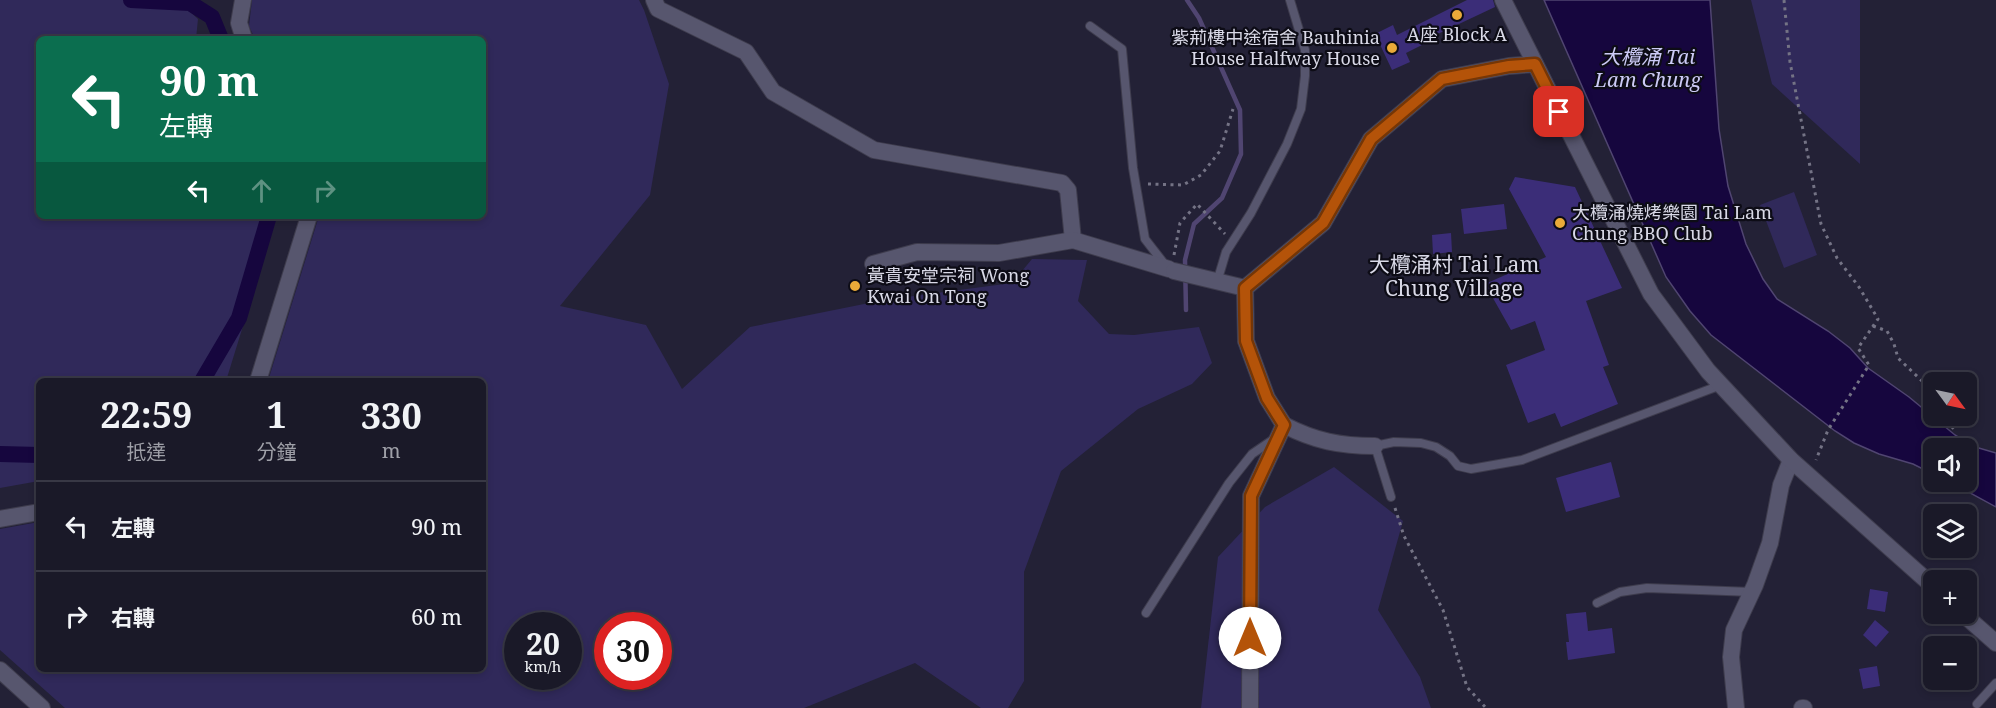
<!DOCTYPE html>
<html lang="zh-TW">
<head>
<meta charset="utf-8">
<style>
  :root { --surface:#1a1928; --page:#232230; --text:#f1f3f6; --muted:#9fa0a8; --line:#383845 }
  body { margin:0; font-family:"Noto Serif","Noto Sans TC",serif; background:var(--page); color:var(--text); height:100vh; display:flex; flex-direction:column; font-size:22px; white-space:nowrap }
  * { box-sizing:border-box; margin:0 }
  p { font-size:20px; color:var(--muted) }
  .icon { flex:none; width:33px; height:33px; fill:none; stroke:currentColor; stroke-width:2; stroke-linecap:round; stroke-linejoin:round }
  .map { position:relative; flex:1; overflow:hidden }
  .side { position:absolute; left:36px; top:378px; width:450px; height:294px; display:flex; flex-direction:column; background:var(--surface); border-radius:9px; box-shadow:0 3px 9px #0003,0 0 0 2px var(--line) }
  .side>* { flex:none }
  .banner { position:absolute; left:36px; top:36px; width:450px; height:183px; border-radius:9px; box-shadow:0 3px 9px #0003,0 0 0 2px var(--line); background:#0b6e4f; color:#fff; overflow:hidden }
  .needle { width:39px; rotate:123deg }
  .tools { position:absolute; left:1923px; top:372px; display:grid; gap:12px }
  .tools a { display:grid; place-items:center; width:54px; height:54px; border-radius:9px; background:var(--surface); box-shadow:0 3px 9px #0003,0 0 0 2px var(--line); font-size:30px }
  .speed { position:absolute; left:504px; top:612px; display:flex; gap:12px; font-size:30px; font-weight:700; text-align:center }
  .speed>* { display:grid; place-content:center; width:78px; height:78px; border-radius:50%; background:var(--surface); box-shadow:0 3px 9px #0003,0 0 0 2px var(--line); line-height:1 }
  .speed small { font-size:15px; font-weight:400 }
  .speed .limit { border:9px solid #d22; background:#fff; color:#111 }
  .pin { position:absolute; display:grid; place-items:center; width:51px; height:51px; color:#fff; margin:-26px; border-radius:12px; box-shadow:0 3px 9px #0006 }
  .me { position:absolute; width:66px; margin:-33px; rotate:0deg; stroke-linejoin:round; filter:drop-shadow(0 0 4px #0008) }
  .turn { display:flex; align-items:center; gap:21px; height:126px; padding:0 24px; font-size:27px }
  .turn .icon { width:78px; height:78px; stroke-width:2.5 }
  .turn b { display:block; font-size:42px; line-height:51px }
  .lanes { display:flex; align-items:center; height:57px; padding:0 24px; background:#0003; justify-content:center; gap:30px; direction:ltr }
  .lanes .off { opacity:.35 }
  .eta { display:flex; justify-content:space-evenly; align-items:center; height:102px; text-align:center }
  .eta b { font-size:36px; font-weight:700; line-height:42px }
  ul { padding:0; list-style:none }
  li { display:flex; align-items:center; gap:18px; height:90px; padding:0 24px; border-top:2px solid var(--line) }
  li div { flex:1 }
  li b { display:block; font-size:22px }
  li em { font-style:normal }
  .map>svg:first-child { display:block }
  .green { fill:#30295a; fill-rule:evenodd }
  .water { fill:#16063e; stroke:#504571; stroke-width:1.5 }
  .lines { fill:none; stroke-linecap:round; stroke-linejoin:round }
  .stream { stroke:#504571; stroke-width:4.5 }
  .canal { stroke:#16063e; stroke-width:16 }
  .building { fill:#3b2d78 }
  .service-casing { stroke:#3e3c4d; stroke-width:10 }
  .minor-casing { stroke:#3e3c4d; stroke-width:18 }
  .tertiary-casing { stroke:#3e3c4d; stroke-width:18 }
  .path { stroke:#747385; stroke-width:3; stroke-dasharray:3 4.5; stroke-linecap:butt }
  .service { stroke:#57566e; stroke-width:8 }
  .minor { stroke:#57566e; stroke-width:16 }
  .tertiary { stroke:#57566e; stroke-width:16 }
  .route-casing { stroke:#753606; stroke-width:15 }
  .route { stroke:#b45309; stroke-width:10 }
  .poi-dot { fill:#eaaa39; stroke:#0d0c16; stroke-width:2 }
  .labels { text-anchor:middle; stroke-width:4.5; stroke-linejoin:round; paint-order:stroke }
  .poi-label { font-size:18px; fill:#d9d9e7; stroke:#0d0c16; text-anchor:start }
  .water-label { font-size:20px; font-style:italic; fill:#cccaf6; stroke:#0d0c16 }
  .quarter-label { font-size:21px; fill:#d9d9e7; stroke:#0d0c16 }
</style>
</head>
<body>
<div class="map">
<svg width="1996" height="708" viewBox="0 0 1996 708">
  <rect width="100%" height="100%" fill="#232136"/>
  <!-- green -->
  <g class="green">
    <path d="M0,0H177L198,19L196,39H39V216H277L226,381H39V481L0,488Z"/>
    <path d="M252,0H639L644,10L669,84L650,195L560,306L646,325L682,389L750,327L884,300L1012,283L1032,259L1087,260L1078,301L1109,334L1134,335L1199,327L1212,363L1192,384L1138,409L1061,471L1024,572V681L1008,708H981L915,663L804,708H65L0,650V529L39,522V669H483V381H268L319,216H483V39H255L249,26ZM518,626H568V676H518ZM608,626H658V676H608Z"/>
    <path d="M1751,0H1860V164L1772,84Z"/>
    <path d="M1794,192L1817,255L1784,268L1760,205Z"/>
    <path d="M1334,467L1403,521L1378,610L1420,677L1431,708H1201L1218,557L1265,507Z"/>
  </g>
  <!-- water -->
  <path class="water" d="M1544,0H1710L1719,129L1728,186L1746,244L1763,279L1777,299L1828,331L1850,348L1868,368L1909,397L1955,435L1972,446L1996,453V507L1950,482H1966V448H1934L1933,474L1913,464L1879,454L1854,443L1835,431L1711,335L1690,311L1666,277Z"/>
  <g class="lines">
    <!-- stream -->
    <path class="stream" d="M1186,310L1185,260L1194,224L1222,198L1241,154L1240,110L1199,18L1187,0"/>
    <!-- canal -->
    <g class="canal">
      <path d="M131,0L190,3L212,17L221,39"/>
      <path d="M202,381L239,318L269,216"/>
      <path d="M0,454L39,455"/>
    </g>
  </g>
  <!-- building -->
  <g class="building">
    <path d="M1467,0H1493L1495,7L1425,40L1426,43L1406,53L1410,62L1392,70L1375,34L1393,25L1397,35Z"/>
    <path d="M1515,177L1575,187L1622,288L1586,301L1609,365L1603,367L1618,404L1561,427L1555,413L1528,423L1506,365L1545,350L1535,321L1511,330L1485,284L1546,257L1509,189Z"/>
    <path d="M1504,204L1507,229L1464,234L1461,209Z"/>
    <path d="M1451,233L1452,252L1433,254L1432,235Z"/>
    <path d="M1611,462L1620,497L1566,512L1556,478Z"/>
    <path d="M1870,589L1888,592L1885,612L1867,609Z"/>
    <path d="M1586,612L1588,631L1612,628L1615,653L1568,660L1566,642H1569L1566,614Z"/>
    <path d="M1875,620L1889,632L1876,647L1863,635Z"/>
    <path d="M1877,666L1880,686L1863,689L1859,669Z"/>
  </g>
  <g class="lines">
    <defs>
      <g id="service">
        <path d="M1090,26L1122,49L1133,168L1145,239L1166,266"/>
        <path d="M1217,282L1226,252L1251,213L1287,144L1301,109L1305,76V50L1290,0"/>
        <path d="M1391,497L1375,446L1394,442L1421,443L1436,447L1450,456L1458,466L1471,469L1522,460L1721,385"/>
        <path d="M1597,603L1620,592L1647,588L1752,592"/>
        <path d="M1146,613L1229,483L1252,454L1274,439"/>
        <path d="M1977,704L1996,683"/>
      </g>
      <g id="minor">
        <path d="M243,0L239,23L244,39"/>
        <path d="M654,0L658,9L746,52L773,92L874,150L1062,183L1068,190L1073,240"/>
        <path d="M873,264L917,252L999,253L1073,240L1169,269"/>
        <path d="M1174,271L1245,288L1323,223L1371,139L1442,79L1509,66L1535,64"/>
        <path d="M1245,288L1246,341L1267,398L1284,425L1251,496L1250,708"/>
        <path d="M258,381L309,216"/>
        <path d="M1284,425C1315,441 1340,446 1375,446"/>
        <path d="M0,519L39,512"/>
        <path d="M0,670L42,708"/>
        <path d="M1736,708L1731,657L1734,630L1755,585L1770,543L1781,485L1791,460"/>
        <path d="M1802,708H1804"/>
      </g>
      <g id="tertiary">
        <path d="M1503,0L1651,294L1708,371L1791,460L1934,587"/>
        <path d="M1963,614L1996,643"/>
      </g>
    </defs>
    <!-- service casing -->
    <use href="#service" class="service-casing"/>
    <!-- minor casing -->
    <use href="#minor" class="minor-casing"/>
    <!-- tertiary casing -->
    <use href="#tertiary" class="tertiary-casing"/>
    <!-- path -->
    <g class="path">
      <path d="M1784,0L1790,62L1821,224L1837,258L1859,287L1878,319L1858,348L1869,365L1828,430L1816,460"/>
      <path d="M1148,184L1183,185L1201,175L1220,151L1233,109"/>
      <path d="M1174,255L1180,223L1197,204L1225,234"/>
      <path d="M1873,326L1887,331L1894,344L1898,358L1922,381L1925,395L1934,406"/>
      <path d="M1941,416L1956,431"/>
      <path d="M1395,508L1404,536L1443,610L1467,687L1486,708"/>
    </g>
    <!-- service -->
    <use href="#service" class="service"/>
    <!-- minor -->
    <use href="#minor" class="minor"/>
    <!-- tertiary -->
    <use href="#tertiary" class="tertiary"/>
  </g>
  <g class="lines">
    <defs>
      <path id="route" d="M1250,638L1251,496L1284,425L1267,398L1246,341L1245,288L1323,223L1371,139L1442,79L1509,66L1535,64L1559,112"/>
    </defs>
    <!-- route casing -->
    <use href="#route" class="route-casing"/>
    <!-- route -->
    <use href="#route" class="route"/>
  </g>
  <!-- markers -->
  <g class="poi-dot">
    <circle cx="1457" cy="15" r="6"/>
    <circle cx="1392" cy="48" r="6"/>
    <circle cx="1560" cy="223" r="6"/>
    <circle cx="855" cy="286" r="6"/>
  </g>
  <g class="labels">
    <!-- poi labels -->
    <g class="poi-label">
      <text x="1457" y="41" text-anchor="middle">A座 Block A</text>
      <text x="1380" y="44" text-anchor="end">紫荊樓中途宿舍 Bauhinia<tspan x="1380" dy="21">House Halfway House</tspan></text>
      <text x="1572" y="219">大欖涌燒烤樂園 Tai Lam<tspan x="1572" dy="21">Chung BBQ Club</tspan></text>
      <text x="867" y="282">黃貴安堂宗祠 Wong<tspan x="867" dy="21">Kwai On Tong</tspan></text>
    </g>
    <!-- water labels -->
    <g class="water-label">
      <text x="1648" y="64">大欖涌 Tai<tspan x="1648" dy="23">Lam Chung</tspan></text>
    </g>
    <!-- quarter labels -->
    <g class="quarter-label">
      <text x="1454" y="272">大欖涌村 Tai Lam<tspan x="1454" dy="24">Chung Village</tspan></text>
    </g>
  </g>
</svg>
<div class="tools">
<a><svg class="needle" viewBox="-14 -14 28 28"><path d="M0-13l5 13h-10z" fill="#e53935"/><path d="M0 13l5-13h-10z" fill="#9fa0a8"/></svg></a>
<a><svg class="icon" aria-label="sound" viewBox="0 0 24 24"><path d="M4 9h4l5-4v14l-5-4H4zM17 9q2 3 0 6"/></svg></a>
<a><svg class="icon" aria-label="layers" viewBox="0 0 24 24"><path d="M12 4l9 5-9 5-9-5zM3 14l9 5 9-5"/></svg></a>
<a>+</a>
<a>−</a>
</div>
<div class="speed"><div>20<small>km/h</small></div><div class="limit">30</div></div>
<div class="pin" style="left:1559px;top:112px;background:#d93025"><svg class="icon" aria-label="arrive" viewBox="0 0 24 24"><path d="M6 21V4h12l-3 4 3 4H6"/></svg></div>
<svg class="me" style="left:1250px;top:638px" viewBox="-20 -20 40 40"><circle r="19" fill="#fff"/><path d="M0-13L10 11 0 6-10 11z" fill="#b45309"/></svg>
<div class="banner">
<div class="turn"><svg class="icon" aria-label="left" viewBox="0 0 24 24"><path d="M17 20v-9H6M10 6l-5 5 5 5"/></svg><div><b>90 m</b>左轉</div></div>
<div class="lanes"><svg class="icon" aria-label="left" viewBox="0 0 24 24"><path d="M17 20v-9H6M10 6l-5 5 5 5"/></svg><svg class="icon off" aria-label="ahead" viewBox="0 0 24 24"><path d="M12 20V5M6 11l6-6 6 6"/></svg><svg class="icon off" aria-label="right" viewBox="0 0 24 24"><path d="M7 20v-9h11M14 6l5 5-5 5"/></svg></div>
</div>
<section class="side">
<div class="eta">
<div><b>22:59</b><p>抵達</p></div>
<div><b>1</b><p>分鐘</p></div>
<div><b>330</b><p>m</p></div>
</div>
<ul>
<li><svg class="icon" aria-label="left" viewBox="0 0 24 24"><path d="M17 20v-9H6M10 6l-5 5 5 5"/></svg><div><b>左轉</b></div><em>90 m</em></li>
<li><svg class="icon" aria-label="right" viewBox="0 0 24 24"><path d="M7 20v-9h11M14 6l5 5-5 5"/></svg><div><b>右轉</b></div><em>60 m</em></li>
</ul>
</section>
</div>
</body>
</html>
